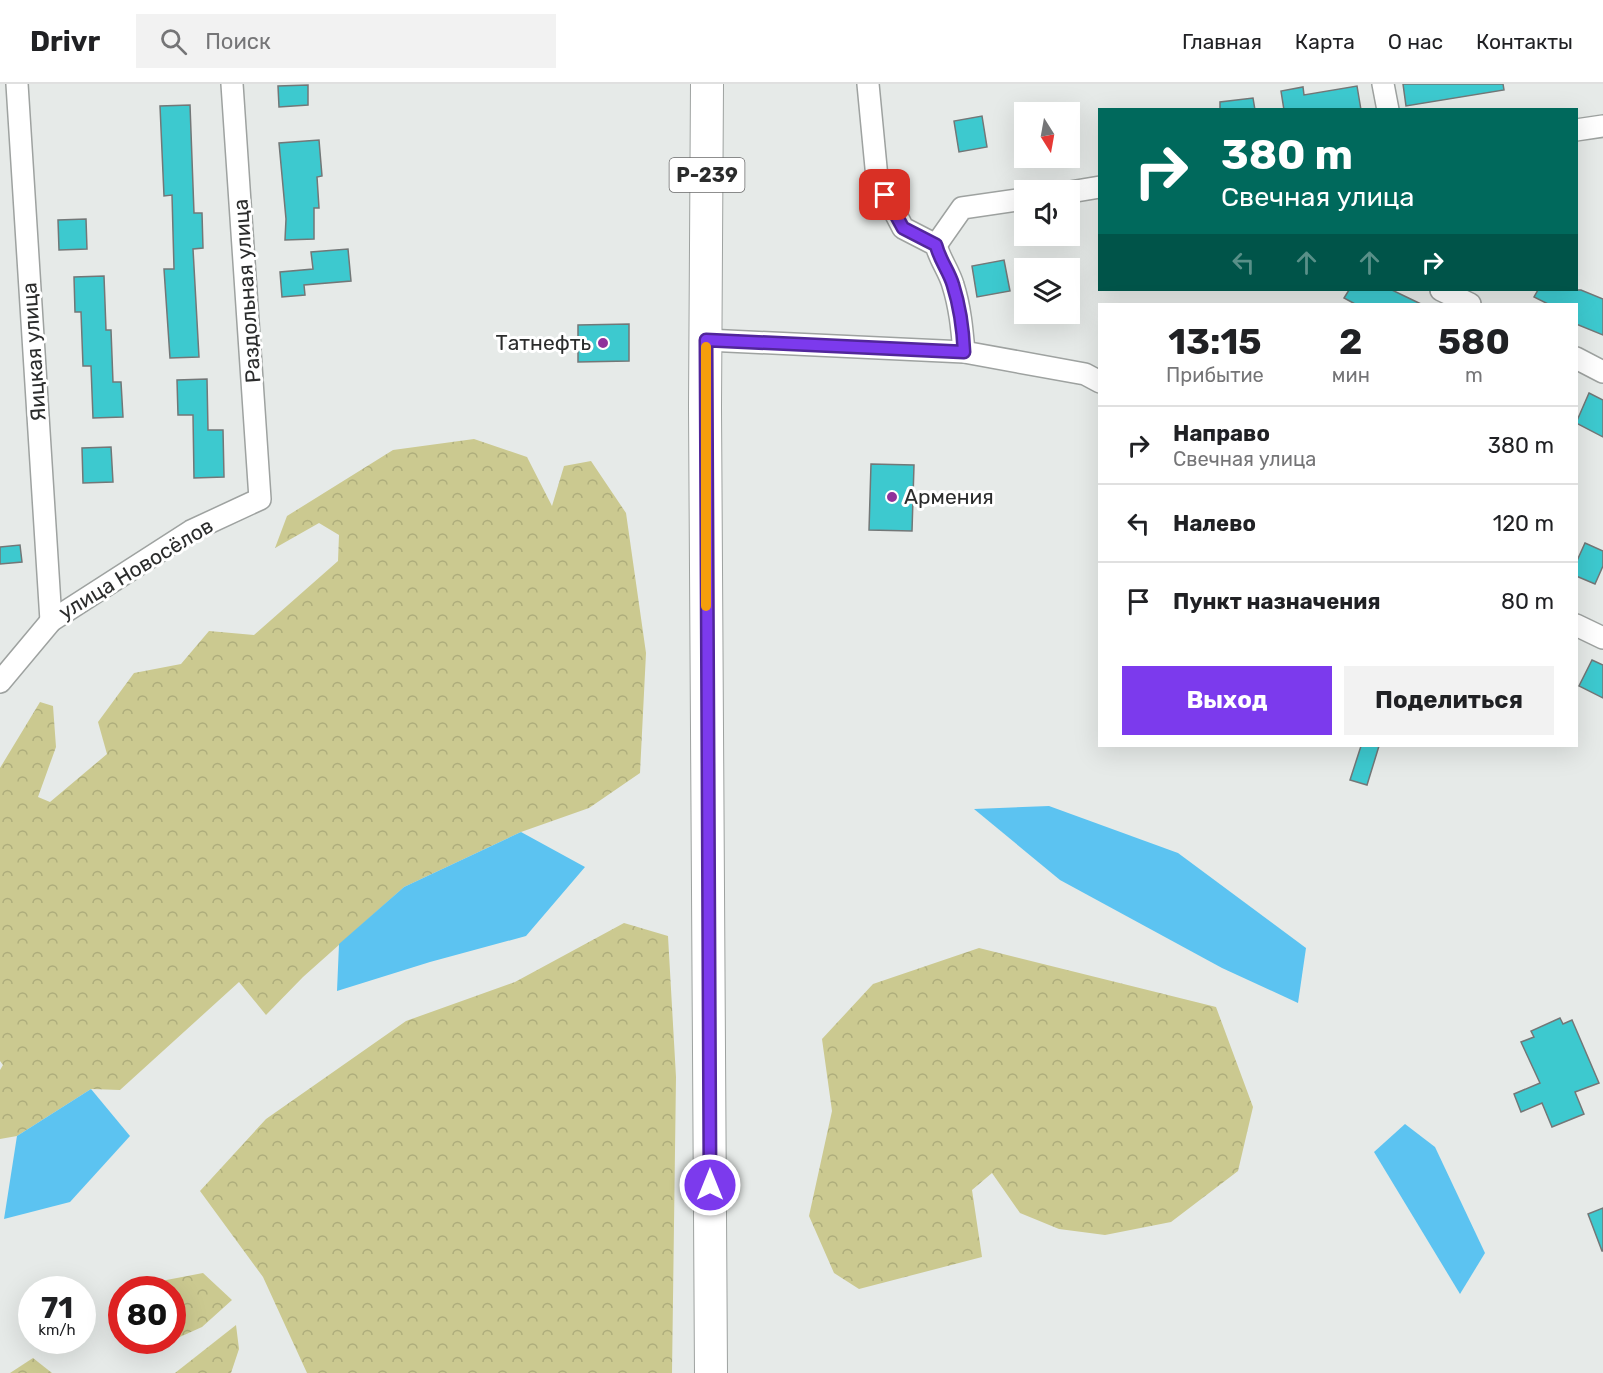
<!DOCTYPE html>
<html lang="ru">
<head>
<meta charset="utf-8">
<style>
  :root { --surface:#fff; --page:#f2f2f2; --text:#202124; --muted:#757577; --line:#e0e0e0; --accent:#7c3aed }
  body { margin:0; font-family:Rubik,sans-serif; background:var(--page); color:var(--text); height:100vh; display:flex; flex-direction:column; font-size:22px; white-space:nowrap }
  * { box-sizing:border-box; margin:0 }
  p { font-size:20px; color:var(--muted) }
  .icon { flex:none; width:33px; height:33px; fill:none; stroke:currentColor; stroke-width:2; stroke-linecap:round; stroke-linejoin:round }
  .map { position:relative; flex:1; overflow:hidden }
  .drawer { position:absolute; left:1098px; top:219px; width:480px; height:444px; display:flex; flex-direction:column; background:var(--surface); border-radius:0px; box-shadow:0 6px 24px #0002 }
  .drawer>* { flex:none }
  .banner { position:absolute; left:1098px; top:24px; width:480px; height:183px; border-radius:0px; box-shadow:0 6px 24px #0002; background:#00695c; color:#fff; overflow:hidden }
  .needle { width:39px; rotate:169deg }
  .buttons { position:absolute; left:1014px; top:18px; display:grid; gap:12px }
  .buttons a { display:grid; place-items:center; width:66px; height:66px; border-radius:0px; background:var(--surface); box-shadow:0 6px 24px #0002; font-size:30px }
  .speed { position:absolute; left:18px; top:1192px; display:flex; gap:12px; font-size:30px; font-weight:700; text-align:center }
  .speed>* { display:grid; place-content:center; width:78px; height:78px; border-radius:50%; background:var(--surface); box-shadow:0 6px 24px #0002; line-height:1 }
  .speed small { font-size:15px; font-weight:400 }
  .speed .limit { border:9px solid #d22; background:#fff; color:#111 }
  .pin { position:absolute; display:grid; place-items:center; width:51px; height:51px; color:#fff; margin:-26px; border-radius:12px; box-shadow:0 3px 9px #0006 }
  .me { position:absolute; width:66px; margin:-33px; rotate:0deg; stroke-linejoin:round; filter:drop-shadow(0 0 4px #0008) }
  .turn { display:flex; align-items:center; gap:21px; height:126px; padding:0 24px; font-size:27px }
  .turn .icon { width:78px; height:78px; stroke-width:2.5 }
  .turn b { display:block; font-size:42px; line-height:51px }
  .lanes { display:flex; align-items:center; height:57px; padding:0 24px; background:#0003; justify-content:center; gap:30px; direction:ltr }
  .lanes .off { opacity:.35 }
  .eta { display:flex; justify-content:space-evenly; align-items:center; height:102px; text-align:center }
  .eta b { font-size:36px; font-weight:700; line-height:42px }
  .button { display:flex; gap:12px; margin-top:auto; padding:12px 24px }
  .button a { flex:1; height:69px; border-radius:0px; background:var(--accent); color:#fff; font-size:24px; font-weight:700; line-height:69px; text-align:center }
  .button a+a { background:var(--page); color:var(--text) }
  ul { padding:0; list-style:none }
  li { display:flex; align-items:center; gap:18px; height:78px; padding:0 24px; border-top:2px solid var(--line) }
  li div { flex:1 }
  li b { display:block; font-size:22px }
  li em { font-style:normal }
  header { display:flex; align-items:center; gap:36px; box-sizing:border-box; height:84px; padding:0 30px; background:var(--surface); border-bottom:2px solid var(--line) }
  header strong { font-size:28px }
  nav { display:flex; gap:33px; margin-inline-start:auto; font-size:21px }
  .search { width:420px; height:54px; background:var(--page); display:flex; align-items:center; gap:15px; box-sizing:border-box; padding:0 21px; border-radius:0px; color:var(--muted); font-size:22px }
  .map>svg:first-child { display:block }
  .forest { fill:url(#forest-crowns) }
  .water { fill:#5cc3f1 }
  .building { fill:#3dc9cf; stroke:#737777; stroke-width:1.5 }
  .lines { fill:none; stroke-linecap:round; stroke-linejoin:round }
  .minor-casing { stroke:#9ea2a0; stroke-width:24 }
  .highway-casing { stroke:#9ea2a0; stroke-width:34 }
  .minor { stroke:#fff; stroke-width:21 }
  .highway { stroke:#fff; stroke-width:32 }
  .route-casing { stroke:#51269a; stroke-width:15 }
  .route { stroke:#7c3aed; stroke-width:10 }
  .slow { stroke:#f59e0b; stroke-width:10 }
  .poi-dot { fill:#90319b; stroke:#fff; stroke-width:2 }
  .labels { text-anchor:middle; stroke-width:6; stroke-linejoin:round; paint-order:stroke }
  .shield { fill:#fff; stroke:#6b6b6b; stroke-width:1.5 }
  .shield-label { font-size:20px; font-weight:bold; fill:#2b2c2c }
  .street-label { font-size:21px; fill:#2b2c2c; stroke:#fff }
  .poi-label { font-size:21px; fill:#2b2c2c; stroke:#fff; text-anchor:end }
</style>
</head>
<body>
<header>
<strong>Drivr</strong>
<div class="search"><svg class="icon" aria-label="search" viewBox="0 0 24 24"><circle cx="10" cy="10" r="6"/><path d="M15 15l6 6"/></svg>Поиск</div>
<nav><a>Главная</a><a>Карта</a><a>О нас</a><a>Контакты</a></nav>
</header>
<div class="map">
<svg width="1603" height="1289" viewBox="0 0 1603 1289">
  <defs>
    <pattern id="forest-crowns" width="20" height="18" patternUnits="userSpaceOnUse" patternTransform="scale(1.5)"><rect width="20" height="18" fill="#cbc990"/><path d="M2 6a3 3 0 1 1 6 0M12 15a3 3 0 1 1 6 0" fill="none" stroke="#aead7c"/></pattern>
  </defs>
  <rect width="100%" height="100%" fill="#e6eae8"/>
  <!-- forest -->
  <g class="forest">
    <path d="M474,355L527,373L552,422L564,382L591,377L626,429L646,569L640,689L589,724L521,748L404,803L303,893L266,931L239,898L120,1006L91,1005L17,1052L0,1055V986L3,981L0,977V684L40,618L53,622L56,663L38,713L50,718L107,670L98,638L134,589L181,580L209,547L254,551L338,477L339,451L319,439L275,464L287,432L393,366Z"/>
    <path d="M624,839L668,852L676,993L672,1289H307L263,1193L200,1107L266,1035L406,937L515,898Z"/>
    <path d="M979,864L1216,923L1253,1023L1238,1087L1171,1138L1105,1151L1059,1145L1020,1129L992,1089L972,1106L982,1173L859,1205L834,1189L809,1132L832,1027L822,955L873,900Z"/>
    <path d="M203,1189L232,1216L202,1243L173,1256L172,1206H156V1198Z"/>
    <path d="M236,1241L239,1265L231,1289H175Z"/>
    <path d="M33,1274L52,1289H10Z"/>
  </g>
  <!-- water -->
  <g class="water">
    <path d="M1049,722L1178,769L1306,864L1298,919L1222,884L1060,796L974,725Z"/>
    <path d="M521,748L585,783L526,852L430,878L337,907L339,860L404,803Z"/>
    <path d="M91,1005L130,1052L70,1118L4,1135L17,1052Z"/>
    <path d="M1405,1040L1435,1063L1485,1169L1460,1210L1374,1068Z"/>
  </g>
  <!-- building -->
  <g class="building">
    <path d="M1403,0H1503L1504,6L1406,22Z"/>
    <path d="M308,1V21L279,23L278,2Z"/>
    <path d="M1357,2L1361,26H1284L1281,7L1303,3L1304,11Z"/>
    <path d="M1253,14L1255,26H1220V18Z"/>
    <path d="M190,21L194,129H202L203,164L193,165L199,273L170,274L164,185H174L172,111L164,112L160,22Z"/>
    <path d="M982,32L987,63L959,68L954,37Z"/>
    <path d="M319,56L322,92L317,93L319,124H314V155L285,156L286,135L279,59Z"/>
    <path d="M86,135L87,165L59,166L58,136Z"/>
    <path d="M348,165L351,197L304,201L305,211L282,213L280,188L313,185L311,168Z"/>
    <path d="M1004,176L1010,207L977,213L972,182Z"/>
    <path d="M104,192L106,246H111L113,298H121L123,333L93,334L91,282H83L81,228H75L74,193Z"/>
    <path d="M1349,206H1392L1421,220H1355L1344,214Z"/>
    <path d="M1538,206H1581L1603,215V251L1576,240V220H1548L1534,213Z"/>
    <path d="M629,240V277L578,278V241Z"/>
    <path d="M207,295L208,346H223L224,393L194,394L193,331H178L177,296Z"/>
    <path d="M1589,309L1603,316V353L1576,339Z"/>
    <path d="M111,363L113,398L83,399L82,364Z"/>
    <path d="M871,380L914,381L912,447L869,446Z"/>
    <path d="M1585,459L1603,467V482L1595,500L1576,492V479Z"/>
    <path d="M20,461L22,478L0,480V463Z"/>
    <path d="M1592,576L1603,581V614L1579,602Z"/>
    <path d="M1361,662H1379L1367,701L1350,696Z"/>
    <path d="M1560,934L1563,940L1572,936L1599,999L1575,1008L1584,1030L1552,1043L1542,1019L1521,1028L1514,1010L1540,999L1521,958L1534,953L1531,947Z"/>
    <path d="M1603,1124V1167H1602L1588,1130Z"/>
  </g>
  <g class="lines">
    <defs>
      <g id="minor">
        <path d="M17,0L51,537"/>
        <path d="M868,0L877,94L903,144L936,161C940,176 949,187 953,201C960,223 962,245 964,268"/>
        <path d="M1383,0L1388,26"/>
        <path d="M1576,46L1603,42"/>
        <path d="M1070,108L1100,103"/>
        <path d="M936,161L962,124L1024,115"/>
        <path d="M1441,206L1470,220"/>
        <path d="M706,256L964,268L1085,290L1100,298"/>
        <path d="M1576,274L1603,288"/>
        <path d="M1576,541L1603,554"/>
        <path d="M0,598L51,537L191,447L260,415L232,0"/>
      </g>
      <path id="highway" d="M707,0L705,323L711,1289"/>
    </defs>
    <!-- minor casing -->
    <use href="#minor" class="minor-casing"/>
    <!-- highway casing -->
    <use href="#highway" class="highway-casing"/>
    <!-- minor -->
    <use href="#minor" class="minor"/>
    <!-- highway -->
    <use href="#highway" class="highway"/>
  </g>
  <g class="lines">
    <defs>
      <path id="route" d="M710,1101L706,256L964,268C963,245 960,223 953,201C949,187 940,177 936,161L903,144L885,111"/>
    </defs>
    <!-- route casing -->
    <use href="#route" class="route-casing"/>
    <!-- route -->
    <use href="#route" class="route"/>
    <!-- slow -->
    <path class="slow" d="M706,263V522"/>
  </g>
  <!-- markers -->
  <g class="poi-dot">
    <circle cx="603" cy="259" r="6"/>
    <circle cx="892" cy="413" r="6"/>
  </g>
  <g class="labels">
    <!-- shield labels -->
    <rect class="shield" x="669.5" y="74" width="75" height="34" rx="4.5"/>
    <g class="shield-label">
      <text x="707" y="98">Р-239</text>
    </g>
    <!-- street labels -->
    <g class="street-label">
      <text transform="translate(247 207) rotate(-94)" y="7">Раздольная улица</text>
      <text transform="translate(34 268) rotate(-94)" y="7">Яицкая улица</text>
      <text transform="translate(136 485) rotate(-31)" y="7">улица Новосёлов</text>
    </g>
    <!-- poi labels -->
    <g class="poi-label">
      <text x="591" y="266">Татнефть</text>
      <text x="904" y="420" text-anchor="start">Армения</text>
    </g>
  </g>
</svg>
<div class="buttons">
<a><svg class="needle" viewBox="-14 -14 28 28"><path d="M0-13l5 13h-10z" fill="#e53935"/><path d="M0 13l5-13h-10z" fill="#757577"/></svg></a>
<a><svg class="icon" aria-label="sound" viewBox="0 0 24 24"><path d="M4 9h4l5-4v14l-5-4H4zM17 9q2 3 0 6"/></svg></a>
<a><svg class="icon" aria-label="layers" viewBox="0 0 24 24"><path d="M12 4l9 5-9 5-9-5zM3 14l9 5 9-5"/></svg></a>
</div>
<div class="speed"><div>71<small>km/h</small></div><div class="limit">80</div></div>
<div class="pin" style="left:885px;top:111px;background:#d93025"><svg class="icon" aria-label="arrive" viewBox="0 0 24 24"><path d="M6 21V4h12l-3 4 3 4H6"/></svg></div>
<svg class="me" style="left:710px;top:1101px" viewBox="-20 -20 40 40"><circle r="17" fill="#7c3aed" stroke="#fff" stroke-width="3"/><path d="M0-11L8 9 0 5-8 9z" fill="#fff"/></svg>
<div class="banner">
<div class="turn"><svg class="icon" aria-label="right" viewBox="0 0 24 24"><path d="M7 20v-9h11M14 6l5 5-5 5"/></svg><div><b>380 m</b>Свечная улица</div></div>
<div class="lanes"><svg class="icon off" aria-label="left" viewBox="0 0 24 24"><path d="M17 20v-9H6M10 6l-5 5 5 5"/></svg><svg class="icon off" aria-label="ahead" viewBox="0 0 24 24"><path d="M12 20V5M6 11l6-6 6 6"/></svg><svg class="icon off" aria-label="ahead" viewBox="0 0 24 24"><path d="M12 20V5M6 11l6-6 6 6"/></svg><svg class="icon" aria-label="right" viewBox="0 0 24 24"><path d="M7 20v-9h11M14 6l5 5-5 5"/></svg></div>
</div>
<section class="drawer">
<div class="eta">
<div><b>13:15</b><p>Прибытие</p></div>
<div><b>2</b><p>мин</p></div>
<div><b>580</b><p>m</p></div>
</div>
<ul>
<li><svg class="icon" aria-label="right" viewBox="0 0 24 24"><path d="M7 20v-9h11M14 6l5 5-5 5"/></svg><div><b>Направо</b><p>Свечная улица</p></div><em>380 m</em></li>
<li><svg class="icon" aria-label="left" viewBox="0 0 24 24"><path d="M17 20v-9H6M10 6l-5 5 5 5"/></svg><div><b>Налево</b></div><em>120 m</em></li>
<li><svg class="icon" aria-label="arrive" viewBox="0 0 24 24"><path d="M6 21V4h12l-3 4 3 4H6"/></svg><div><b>Пункт назначения</b></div><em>80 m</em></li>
</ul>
<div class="button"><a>Выход</a><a>Поделиться</a></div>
</section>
</div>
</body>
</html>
